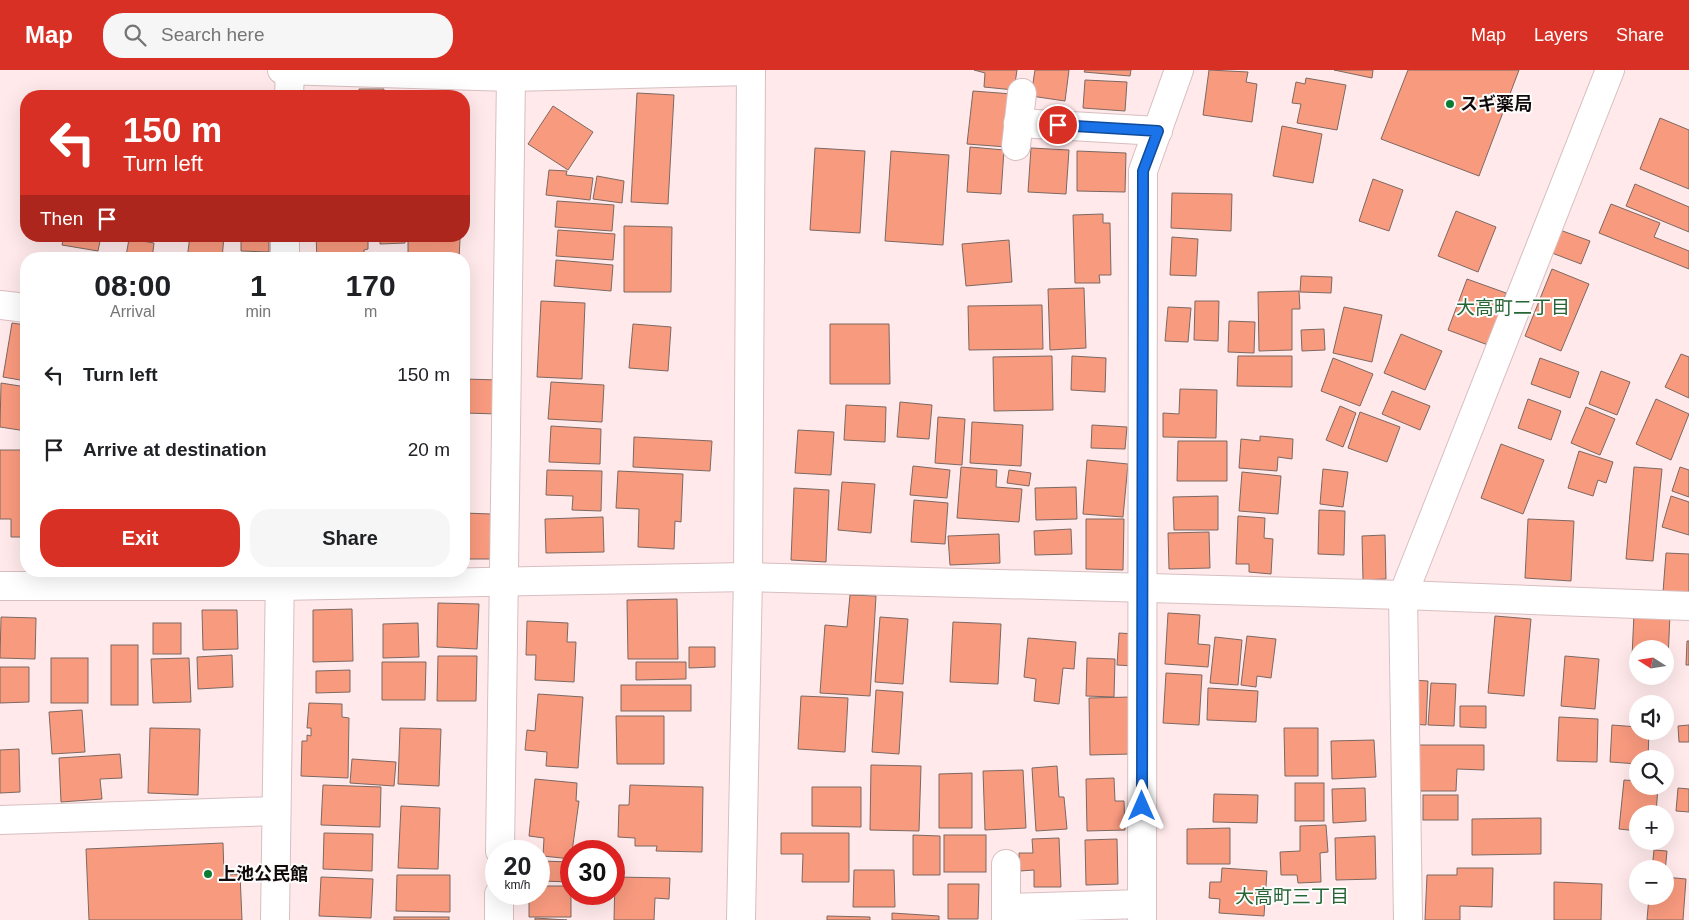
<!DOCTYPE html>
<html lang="en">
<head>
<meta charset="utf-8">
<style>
  :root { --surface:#fff; --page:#f6f6f6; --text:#202124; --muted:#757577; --accent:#d93025 }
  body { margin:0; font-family:Helvetica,"Noto Sans JP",sans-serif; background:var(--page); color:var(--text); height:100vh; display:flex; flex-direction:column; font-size:19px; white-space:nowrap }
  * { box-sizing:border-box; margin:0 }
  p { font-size:16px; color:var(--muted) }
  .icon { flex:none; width:28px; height:28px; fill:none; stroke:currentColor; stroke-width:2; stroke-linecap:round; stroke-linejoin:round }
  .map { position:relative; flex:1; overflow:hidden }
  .drawer { position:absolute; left:20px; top:182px; width:450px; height:325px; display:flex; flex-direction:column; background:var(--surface); border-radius:20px; box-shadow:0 5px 20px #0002 }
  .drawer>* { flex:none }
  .guide { position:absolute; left:20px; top:20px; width:450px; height:152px; border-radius:20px; box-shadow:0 5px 20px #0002; background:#d93025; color:#fff; overflow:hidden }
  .needle { width:32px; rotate:282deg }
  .controls { position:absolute; left:1629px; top:570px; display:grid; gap:10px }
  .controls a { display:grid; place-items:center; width:45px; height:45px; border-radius:50%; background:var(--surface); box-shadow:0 5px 20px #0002; font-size:25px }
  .speed { position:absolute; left:485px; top:770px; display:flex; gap:10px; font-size:25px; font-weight:700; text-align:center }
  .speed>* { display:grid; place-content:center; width:65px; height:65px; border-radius:50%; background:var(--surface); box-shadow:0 5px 20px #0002; line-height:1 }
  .speed small { font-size:12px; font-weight:400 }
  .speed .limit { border:8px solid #d22; background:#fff; color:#111 }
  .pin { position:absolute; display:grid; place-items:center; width:42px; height:42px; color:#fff; margin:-21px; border:2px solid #fff; border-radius:50%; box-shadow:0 1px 5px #0007 }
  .me { position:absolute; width:55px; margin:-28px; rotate:0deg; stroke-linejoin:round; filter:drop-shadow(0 0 4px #0008) }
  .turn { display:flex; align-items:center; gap:18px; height:105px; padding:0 20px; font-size:22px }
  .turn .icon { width:65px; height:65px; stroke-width:2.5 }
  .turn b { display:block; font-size:35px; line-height:42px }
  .then { display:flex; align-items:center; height:48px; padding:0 20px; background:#0003; gap:10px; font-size:19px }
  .eta { display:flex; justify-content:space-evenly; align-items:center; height:85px; text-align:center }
  .eta b { font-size:30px; font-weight:700; line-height:35px }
  .cta { display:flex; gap:10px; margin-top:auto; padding:10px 20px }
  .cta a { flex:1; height:58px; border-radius:20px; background:var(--accent); color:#fff; font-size:20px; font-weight:700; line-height:58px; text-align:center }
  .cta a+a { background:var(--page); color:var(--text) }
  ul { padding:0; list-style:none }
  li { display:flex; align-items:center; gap:15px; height:75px; padding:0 20px }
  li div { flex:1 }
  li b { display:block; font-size:19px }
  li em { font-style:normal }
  header { display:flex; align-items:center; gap:30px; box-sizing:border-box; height:70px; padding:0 25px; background:var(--accent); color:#fff }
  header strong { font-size:24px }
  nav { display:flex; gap:28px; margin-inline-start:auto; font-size:18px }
  .search { width:350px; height:45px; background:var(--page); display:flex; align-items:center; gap:12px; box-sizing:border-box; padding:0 18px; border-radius:20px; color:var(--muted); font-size:19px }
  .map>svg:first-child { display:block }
  .building { fill:#f89a7e; stroke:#7d6861 }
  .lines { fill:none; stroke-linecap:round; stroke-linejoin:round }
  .minor-casing { stroke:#d8bec1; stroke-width:30 }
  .tertiary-casing { stroke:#d8bec1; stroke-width:30 }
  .minor { stroke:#fff; stroke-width:28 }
  .tertiary { stroke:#fff; stroke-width:28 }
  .route-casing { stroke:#114b97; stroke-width:12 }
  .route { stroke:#1a73e8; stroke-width:9 }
  .poi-dot { fill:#0c7c32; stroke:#fcfcfc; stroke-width:2 }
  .labels { text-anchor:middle; stroke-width:4; stroke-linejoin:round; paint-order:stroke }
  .poi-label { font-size:18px; font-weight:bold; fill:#11090a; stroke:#fcfcfc; text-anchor:start }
  .neighbourhood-label { font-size:19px; fill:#286535; stroke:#fcfcfc }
</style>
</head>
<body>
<header>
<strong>Map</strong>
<div class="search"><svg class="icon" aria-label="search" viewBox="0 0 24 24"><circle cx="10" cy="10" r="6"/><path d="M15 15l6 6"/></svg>Search here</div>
<nav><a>Map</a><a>Layers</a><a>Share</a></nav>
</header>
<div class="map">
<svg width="1689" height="850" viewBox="0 0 1689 850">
  <rect width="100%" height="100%" fill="#ffe9eb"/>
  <!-- building -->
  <g class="building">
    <path d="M974,0H1017L1014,20L984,17L985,3Z"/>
    <path d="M1035,0H1069L1065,31L1031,26Z"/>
    <path d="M1085,0H1131L1130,6L1084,2Z"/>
    <path d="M1209,0L1248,2L1246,12L1257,14L1252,52L1203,45Z"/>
    <path d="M1334,0H1373L1372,8Z"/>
    <path d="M1408,0H1519L1479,106L1381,69Z"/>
    <path d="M1306,8L1346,15L1337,60L1297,53L1301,34L1292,33L1296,12L1305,14Z"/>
    <path d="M1085,10L1127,12L1125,41L1083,38Z"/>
    <path d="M359,19H384L383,26H359Z"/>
    <path d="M973,21L1012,24L1007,77L967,74Z"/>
    <path d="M320,22L353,23V26H320Z"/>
    <path d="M637,23L674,25L668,134L631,132Z"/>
    <path d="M553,36L593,62L568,100L528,74Z"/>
    <path d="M1660,48L1689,60V119L1640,99Z"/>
    <path d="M1282,56L1322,64L1313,113L1273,106Z"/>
    <path d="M970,77L1004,80L1001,124L967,122Z"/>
    <path d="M815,78L865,81L860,163L810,160Z"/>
    <path d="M1031,78L1069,80L1066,124L1028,122Z"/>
    <path d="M891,81L949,85L943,175L885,171Z"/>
    <path d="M1077,81L1126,83L1125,122L1077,121Z"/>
    <path d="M549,100L567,101L566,105L593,108L590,130L546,125Z"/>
    <path d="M597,106L624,111L622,133L593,129Z"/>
    <path d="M1373,109L1403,120L1389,161L1359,151Z"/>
    <path d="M1635,114L1689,137V162L1626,136Z"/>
    <path d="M1172,123L1232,124L1231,161L1171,158Z"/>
    <path d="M557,131L614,135L612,161L555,157Z"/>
    <path d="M1611,134L1660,153L1654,167L1689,181V199L1599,163Z"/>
    <path d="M1456,141L1496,157L1478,202L1438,186Z"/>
    <path d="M1103,144V153H1110L1111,205H1099L1100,213H1075L1073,145Z"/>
    <path d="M624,156L672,157L671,222H624Z"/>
    <path d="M558,160L615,164L613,190L556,186Z"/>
    <path d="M1560,160L1590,171L1581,194L1552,183Z"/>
    <path d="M64,166H101L98,181L62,175Z"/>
    <path d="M190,166H224L222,189H187Z"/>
    <path d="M241,166H269V182L241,181Z"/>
    <path d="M316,166H368V179L364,180V189H317Z"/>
    <path d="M380,166H405V173L380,174Z"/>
    <path d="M1172,167L1198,169L1196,206L1170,205Z"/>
    <path d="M129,169L154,173L152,189H114L115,184L126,186Z"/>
    <path d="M408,169H460L459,189H408Z"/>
    <path d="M1009,170L1012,212L966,216L962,174Z"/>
    <path d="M556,190L613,195L611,221L554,216Z"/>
    <path d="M1552,199L1589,214L1561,281L1525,266Z"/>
    <path d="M1301,206L1332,207L1331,223L1300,222Z"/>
    <path d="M1467,209L1506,223L1488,275L1448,260Z"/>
    <path d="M1084,218L1086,278L1050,280L1048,219Z"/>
    <path d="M1299,221L1300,239H1292V280L1259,281L1258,222Z"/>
    <path d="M541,231L585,233L582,309L537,307Z"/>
    <path d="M1195,231H1219L1218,271L1194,270Z"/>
    <path d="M1042,235L1043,279L969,280L968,236Z"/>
    <path d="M1168,237L1191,238L1188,272L1165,271Z"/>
    <path d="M1344,237L1382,245L1372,292L1333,283Z"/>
    <path d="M1229,251L1255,252L1254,283L1228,282Z"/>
    <path d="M12,253L26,255V311L3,307Z"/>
    <path d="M633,254L671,257L668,301L629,298Z"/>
    <path d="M830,254H889L890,314H830Z"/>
    <path d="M1324,259L1325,280L1302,281L1301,260Z"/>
    <path d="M1401,264L1442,281L1425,320L1384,303Z"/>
    <path d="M1681,284L1689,287V328L1665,317Z"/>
    <path d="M1052,286L1053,340L994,341L993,287Z"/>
    <path d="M1072,286L1106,288L1105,322L1071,320Z"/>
    <path d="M1238,286H1292V317L1237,316Z"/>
    <path d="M1333,288L1373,304L1360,336L1321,321Z"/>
    <path d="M1540,288L1579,302L1570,328L1531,314Z"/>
    <path d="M1601,301L1630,312L1617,345L1589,334Z"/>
    <path d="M464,309L499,310L498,344L464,343Z"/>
    <path d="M551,312L604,315L602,352L548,349Z"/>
    <path d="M1,313L26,317V361L0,357Z"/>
    <path d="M1180,319L1217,320L1216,368L1163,367V343L1179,344Z"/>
    <path d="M1392,321L1430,336L1420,360L1382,344Z"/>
    <path d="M1528,329L1561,341L1551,370L1518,358Z"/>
    <path d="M1656,329L1689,344L1671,390L1636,374Z"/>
    <path d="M900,332L932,335L929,369L897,367Z"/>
    <path d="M846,335L886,337L885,372L844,370Z"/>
    <path d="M1340,336L1356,343L1343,377L1326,370Z"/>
    <path d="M1586,337L1615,349L1600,385L1571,373Z"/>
    <path d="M1360,342L1400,357L1387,392L1348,378Z"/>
    <path d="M938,347L965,349L962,395L935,393Z"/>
    <path d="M972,352L1023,355L1021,396L970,393Z"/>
    <path d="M1092,355L1127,357L1125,379L1091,378Z"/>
    <path d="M551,356L601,359L600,394L549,392Z"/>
    <path d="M798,360L834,362L831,405L795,403Z"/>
    <path d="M1260,366L1293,369L1292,389L1278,387L1277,401L1239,398L1241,369L1260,371Z"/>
    <path d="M634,367L712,371L710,401L633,397Z"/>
    <path d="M1178,371H1227V411H1177Z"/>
    <path d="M1501,374L1544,390L1523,444L1481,428Z"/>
    <path d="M0,380H26V467H11V449H0Z"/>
    <path d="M1579,381L1613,392L1606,413L1598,410L1593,426L1568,418Z"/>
    <path d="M1087,390L1128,394L1123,447L1083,444Z"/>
    <path d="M913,396L950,400L947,428L910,425Z"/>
    <path d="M961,397L997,400L996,417L1022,419L1019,452L957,448Z"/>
    <path d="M1634,397L1662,399L1653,491L1626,489Z"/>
    <path d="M1680,397L1689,400V427L1672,421Z"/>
    <path d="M1323,399L1348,402L1343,437L1320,434Z"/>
    <path d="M547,400L602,401L601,441L572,440L573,426L546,425Z"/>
    <path d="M1009,400L1031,403L1029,416L1007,413Z"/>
    <path d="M618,401L683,404L681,452L675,451L674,479L638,477L639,439L616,438Z"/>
    <path d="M1242,402L1281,406L1278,444L1239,441Z"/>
    <path d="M842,412L875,414L871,463L838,460Z"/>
    <path d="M1076,417L1077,449L1036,450L1035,418Z"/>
    <path d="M794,418L829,420L826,492L791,490Z"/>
    <path d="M1218,426V460H1174L1173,427Z"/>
    <path d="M1671,426L1689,432V465L1662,457Z"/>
    <path d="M914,430L948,433L945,474L911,472Z"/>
    <path d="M1319,440L1345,441L1344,485L1318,484Z"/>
    <path d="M464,443L491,444L490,489H464Z"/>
    <path d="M1238,446L1265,448L1264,468L1273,469L1271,504L1249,502V494H1236Z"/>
    <path d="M603,447L604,482L546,483L545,449Z"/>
    <path d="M1086,449H1124L1123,500L1086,499Z"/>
    <path d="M1528,449L1574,451L1571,511L1525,508Z"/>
    <path d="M1071,459L1072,484L1035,485L1034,461Z"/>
    <path d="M1209,462L1210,498L1169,499L1168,463Z"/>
    <path d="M999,464L1000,493L950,495L948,466Z"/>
    <path d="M1385,465L1386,509L1363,510L1362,466Z"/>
    <path d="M1666,483L1689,484V524L1663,522Z"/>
    <path d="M850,525L876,526L870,626L820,623L825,555L847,557Z"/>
    <path d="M677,529L678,589H628L627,530Z"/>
    <path d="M438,533L479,534L477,579L437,577Z"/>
    <path d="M352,539L353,591L313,592V540Z"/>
    <path d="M202,540H237L238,579L203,580Z"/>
    <path d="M1168,543L1200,545L1198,574L1210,575L1208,597L1165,594Z"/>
    <path d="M1634,543L1670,545L1668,589H1665V579H1638V587H1632Z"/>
    <path d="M1495,546L1531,549L1524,626L1488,623Z"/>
    <path d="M1,547L36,548L35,589L0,588Z"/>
    <path d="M880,547L908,549L903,614L875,612Z"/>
    <path d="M527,551L568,553L567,572H576L574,612L535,610L536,585H526Z"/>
    <path d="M953,552L1001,554L998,614L950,612Z"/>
    <rect x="153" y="553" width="28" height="31"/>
    <path d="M418,553L419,587L383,588V554Z"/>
    <path d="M1119,563L1135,564L1134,596L1117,595Z"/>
    <path d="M1247,566L1276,569L1271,608L1257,606L1256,617L1241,615Z"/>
    <path d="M1215,567L1242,570L1238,615L1210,613Z"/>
    <path d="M1028,568L1076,572L1074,599L1063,598L1059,634L1034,631L1036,609L1024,607Z"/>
    <path d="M1687,571H1689V595H1686Z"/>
    <rect x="111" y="575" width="27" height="60"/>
    <path d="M689,577H715V597L689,598Z"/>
    <path d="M232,585L233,617L198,619L197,587Z"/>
    <path d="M438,586H477L476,631H437Z"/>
    <path d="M1565,586L1599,589L1595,639L1561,636Z"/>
    <rect x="51" y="588" width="37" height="45"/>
    <path d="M189,588L191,632L153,633L151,589Z"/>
    <path d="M1087,588L1115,589L1114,627L1086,626Z"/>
    <path d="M382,592H426L425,630H382Z"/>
    <path d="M636,592H686V609L636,610Z"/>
    <path d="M0,597H29V632L0,633Z"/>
    <path d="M350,600V622L316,623V601Z"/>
    <path d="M1166,603L1202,605L1199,655L1163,653Z"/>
    <path d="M1412,610L1428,611L1426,655L1410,654Z"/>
    <path d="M1431,613L1456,614L1454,656L1428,655Z"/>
    <rect x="621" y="615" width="70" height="26"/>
    <path d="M1208,618L1258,621L1256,652L1207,650Z"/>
    <path d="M876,620L903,622L899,684L872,682Z"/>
    <path d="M538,624L583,627L578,698L546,696L547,682L525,680L527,660L535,661Z"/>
    <path d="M801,626L848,628L845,682L798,679Z"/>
    <path d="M1131,627V684L1090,685L1089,628Z"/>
    <path d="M309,633L342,634V647L349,648L348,708L301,706L302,671H307V665L311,666V658H307Z"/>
    <path d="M1460,636H1486V658L1460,657Z"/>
    <path d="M82,640L85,682L52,684L49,642Z"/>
    <path d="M616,646H664V694H617Z"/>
    <path d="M1559,647L1598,649L1597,692L1557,691Z"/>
    <path d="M1612,655L1638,657V661H1649L1648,689H1638V694L1610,692Z"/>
    <path d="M1689,655V672H1679L1678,656Z"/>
    <path d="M150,658L200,659L198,725L148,723Z"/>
    <path d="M400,658L441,659L439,716L398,714Z"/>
    <path d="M1284,658H1318V706H1285Z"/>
    <path d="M1374,670L1376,707L1332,709L1331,671Z"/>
    <path d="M1419,675H1484V700L1457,699L1456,721H1419Z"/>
    <path d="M19,679L20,722L0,723V680Z"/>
    <path d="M120,684L122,708L100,709L102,729L61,732L59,688Z"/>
    <path d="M352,689L396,692L394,716L350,713Z"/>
    <path d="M871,695L921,696L919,761L870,760Z"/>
    <path d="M1057,696L1059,727H1064L1067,759L1036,761L1032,698Z"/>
    <path d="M1023,700L1026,758L985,760L983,701Z"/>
    <path d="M972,703V758H939V704Z"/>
    <path d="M1114,708L1115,731H1124L1125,760L1087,761L1086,709Z"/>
    <path d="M535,709L577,713L576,731H579L571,789L543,786L544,768L529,766Z"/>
    <path d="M1624,710L1638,711V716H1658L1656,744H1638V761L1619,759Z"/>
    <rect x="1295" y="713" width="29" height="38"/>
    <path d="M323,715L381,717L380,757L321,755Z"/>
    <path d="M630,715L703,717L702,782L656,781L657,776H635V768L618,767L619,735H629Z"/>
    <path d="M812,717H861V757L812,756Z"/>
    <path d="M1365,718L1366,751L1333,753L1332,719Z"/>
    <path d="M1678,718L1689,719V742L1676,741Z"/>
    <path d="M1214,724L1258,725L1257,753L1213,752Z"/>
    <rect x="1423" y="725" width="35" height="25"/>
    <path d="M401,736L440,738L438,799L398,798Z"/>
    <path d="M1541,748V784L1472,785V749Z"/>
    <path d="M1326,755L1328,782L1320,783L1321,812L1298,813L1297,805H1281L1280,782L1300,781V756Z"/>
    <path d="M1230,758V794H1187V759Z"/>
    <path d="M324,763L373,764L372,801L323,799Z"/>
    <path d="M781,763H849V812H802L803,784H781Z"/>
    <path d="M913,765L940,766V805H913Z"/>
    <rect x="944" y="765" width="42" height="37"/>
    <path d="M1375,766L1376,809L1336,810L1335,768Z"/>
    <path d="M1059,768L1061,817H1034V800L1020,801L1019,783H1033L1032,769Z"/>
    <path d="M1117,769L1118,814L1086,815L1085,770Z"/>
    <path d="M223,773L224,805L240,804L242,850H89L86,779Z"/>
    <path d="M1654,780L1667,781L1665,802V799H1652Z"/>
    <path d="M541,791L571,792V812L541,811Z"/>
    <path d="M1222,798L1267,801L1264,846L1219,843L1220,829L1209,828L1210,812H1221Z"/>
    <path d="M1457,798H1493L1492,837L1460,836V850H1425L1427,805H1457Z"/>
    <path d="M854,800H894L895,837H853Z"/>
    <path d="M397,805H450V842L396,841Z"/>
    <path d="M321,807L373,809L371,848L319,846Z"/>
    <path d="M615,807L670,808L669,829L655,828L654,850H614Z"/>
    <path d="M1665,807L1686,809L1683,850H1647L1649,826H1665Z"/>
    <path d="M1554,812L1602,814L1601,850H1554Z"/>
    <path d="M948,814H979L978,849H948Z"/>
    <path d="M539,816H571V847H529V824H539Z"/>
    <path d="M892,843L939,846V850H892Z"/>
    <path d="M827,846L870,847V850H827Z"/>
    <rect x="394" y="847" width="55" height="3"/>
    <path d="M535,848L567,850H535Z"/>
  </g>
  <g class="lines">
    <defs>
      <g id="minor">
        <path d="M282,0L511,7L750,1"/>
        <path d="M289,26L290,0"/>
        <path d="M1018,53L1158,61"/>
        <path d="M1016,76L1022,23"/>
        <path d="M285,189V166"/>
        <path d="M0,235L26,238"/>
        <path d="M0,516H280L748,507L1403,525L1689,536"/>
        <path d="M0,750L275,741"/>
        <path d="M500,781L511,7"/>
        <path d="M1006,838L1142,834"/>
        <path d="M275,850L280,501"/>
        <path d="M499,850V824"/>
        <path d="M1006,850V794"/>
        <path d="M1142,850L1143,101L1179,0"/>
        <path d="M1408,850L1403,525L1610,0"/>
      </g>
      <path id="tertiary" d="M741,850L748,507L751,0"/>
    </defs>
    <!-- minor casing -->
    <use href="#minor" class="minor-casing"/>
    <!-- tertiary casing -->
    <use href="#tertiary" class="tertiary-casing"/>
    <!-- minor -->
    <use href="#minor" class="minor"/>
    <!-- tertiary -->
    <use href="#tertiary" class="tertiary"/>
  </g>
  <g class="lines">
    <defs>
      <path id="route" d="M1058,55L1158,61L1143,101L1142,736"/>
    </defs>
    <!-- route casing -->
    <use href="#route" class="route-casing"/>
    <!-- route -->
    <use href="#route" class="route"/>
  </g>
  <!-- markers -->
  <g class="poi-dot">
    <circle cx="1450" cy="34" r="5"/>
    <circle cx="208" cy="804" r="5"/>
  </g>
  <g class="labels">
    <!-- poi labels -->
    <g class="poi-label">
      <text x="1460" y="40">スギ薬局</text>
      <text x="218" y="810">上池公民館</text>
    </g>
    <!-- neighbourhood labels -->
    <g class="neighbourhood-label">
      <text x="1513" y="244">大高町二丁目</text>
      <text x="1292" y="833">大高町三丁目</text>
    </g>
  </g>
</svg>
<div class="controls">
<a><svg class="needle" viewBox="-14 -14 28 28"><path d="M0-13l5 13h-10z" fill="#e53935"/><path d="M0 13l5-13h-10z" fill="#757577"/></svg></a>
<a><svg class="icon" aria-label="sound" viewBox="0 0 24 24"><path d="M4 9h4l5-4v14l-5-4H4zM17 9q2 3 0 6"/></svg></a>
<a><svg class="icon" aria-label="search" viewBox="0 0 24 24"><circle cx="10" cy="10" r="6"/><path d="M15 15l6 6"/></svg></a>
<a>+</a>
<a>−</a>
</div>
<div class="speed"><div>20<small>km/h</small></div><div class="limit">30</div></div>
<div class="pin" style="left:1058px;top:55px;background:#d93025"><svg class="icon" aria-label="arrive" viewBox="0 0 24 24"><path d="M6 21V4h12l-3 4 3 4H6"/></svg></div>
<svg class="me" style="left:1142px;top:736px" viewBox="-20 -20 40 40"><path d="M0-17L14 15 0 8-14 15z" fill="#1a73e8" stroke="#fff" stroke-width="4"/></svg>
<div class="guide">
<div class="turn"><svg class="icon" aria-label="left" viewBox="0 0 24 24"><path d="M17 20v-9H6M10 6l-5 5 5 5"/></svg><div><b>150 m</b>Turn left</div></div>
<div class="then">Then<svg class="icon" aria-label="arrive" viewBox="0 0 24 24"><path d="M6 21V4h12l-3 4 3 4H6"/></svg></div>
</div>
<section class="drawer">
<div class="eta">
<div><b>08:00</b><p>Arrival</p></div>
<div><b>1</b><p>min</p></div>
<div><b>170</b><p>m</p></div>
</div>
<ul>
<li><svg class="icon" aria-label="left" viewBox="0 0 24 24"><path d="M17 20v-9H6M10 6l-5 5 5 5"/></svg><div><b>Turn left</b></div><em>150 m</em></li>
<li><svg class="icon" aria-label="arrive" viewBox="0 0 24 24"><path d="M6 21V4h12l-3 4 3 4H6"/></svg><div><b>Arrive at destination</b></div><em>20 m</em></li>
</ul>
<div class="cta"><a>Exit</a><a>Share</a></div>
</section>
</div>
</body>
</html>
